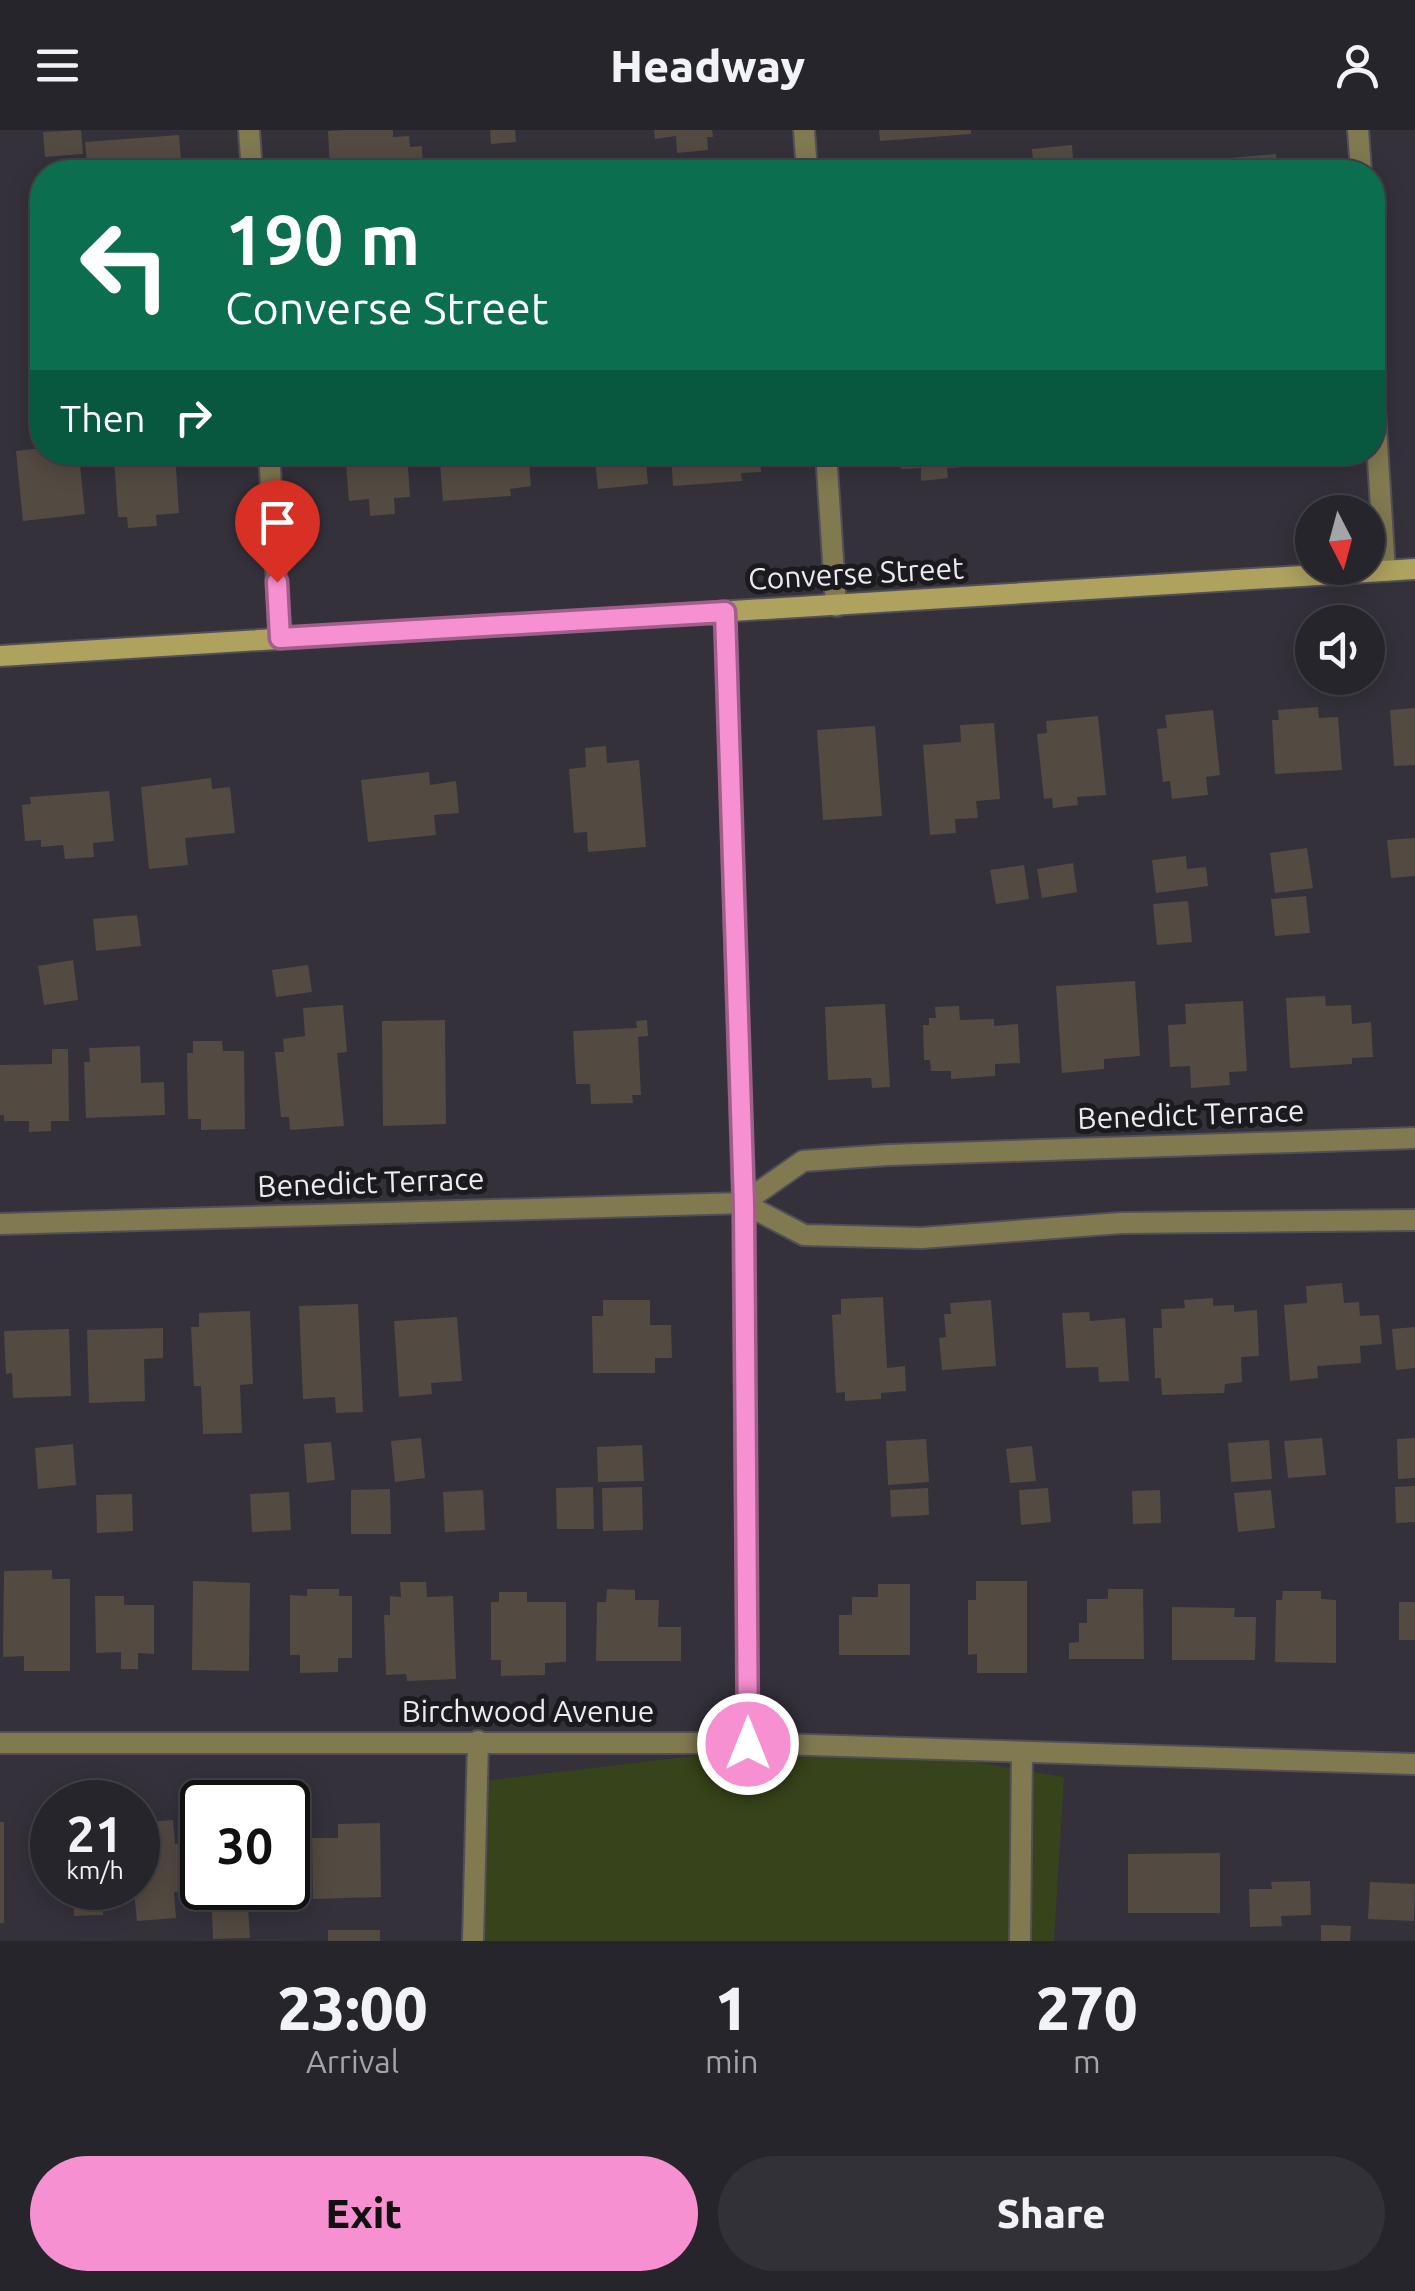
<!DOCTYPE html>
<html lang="en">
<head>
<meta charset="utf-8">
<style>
  :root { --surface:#27252c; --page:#333138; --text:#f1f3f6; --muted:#a4a5a9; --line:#434248; --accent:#f690d1 }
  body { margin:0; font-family:Ubuntu,sans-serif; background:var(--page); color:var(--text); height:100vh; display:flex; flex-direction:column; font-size:38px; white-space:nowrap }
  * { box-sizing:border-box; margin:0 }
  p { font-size:32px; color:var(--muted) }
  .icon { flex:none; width:55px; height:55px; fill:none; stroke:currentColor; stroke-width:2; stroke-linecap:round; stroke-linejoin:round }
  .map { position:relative; height:1811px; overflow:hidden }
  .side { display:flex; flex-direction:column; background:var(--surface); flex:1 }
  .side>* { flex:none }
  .guide { position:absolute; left:30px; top:30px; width:1355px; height:305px; border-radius:40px; box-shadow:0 5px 25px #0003,0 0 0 2px var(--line); background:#0b6e4f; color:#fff; overflow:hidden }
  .needle { width:65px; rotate:174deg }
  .tools { position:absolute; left:1295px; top:365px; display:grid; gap:20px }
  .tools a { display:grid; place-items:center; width:90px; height:90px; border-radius:50%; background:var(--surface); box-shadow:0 5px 25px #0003,0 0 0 2px var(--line); font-size:50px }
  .speed { position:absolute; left:30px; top:1650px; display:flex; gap:20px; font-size:50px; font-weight:700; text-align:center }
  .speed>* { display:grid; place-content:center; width:130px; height:130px; border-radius:50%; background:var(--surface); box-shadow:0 5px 25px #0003,0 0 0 2px var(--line); line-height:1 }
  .speed small { font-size:25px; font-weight:400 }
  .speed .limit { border:5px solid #111; border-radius:15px; background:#fff; color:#111 }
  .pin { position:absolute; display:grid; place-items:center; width:85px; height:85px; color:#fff; margin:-102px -42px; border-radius:50% 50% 50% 0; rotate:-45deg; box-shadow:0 0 10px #0007 }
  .pin .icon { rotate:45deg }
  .me { position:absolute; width:110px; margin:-55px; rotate:0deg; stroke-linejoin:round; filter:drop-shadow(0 0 8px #0008) }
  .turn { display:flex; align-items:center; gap:35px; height:210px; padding:0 30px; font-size:45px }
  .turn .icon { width:130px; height:130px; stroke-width:2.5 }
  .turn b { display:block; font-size:70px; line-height:85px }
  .then { display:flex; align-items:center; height:95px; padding:0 30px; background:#0003; gap:20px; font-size:38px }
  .eta { display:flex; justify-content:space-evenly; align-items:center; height:170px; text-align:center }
  .eta b { font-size:60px; font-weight:800; line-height:70px }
  .action { display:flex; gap:20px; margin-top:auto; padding:20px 30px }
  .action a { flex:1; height:115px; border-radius:60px; background:var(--accent); color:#111; font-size:40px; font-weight:800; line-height:115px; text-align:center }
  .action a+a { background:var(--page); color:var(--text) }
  header { display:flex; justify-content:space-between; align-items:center; height:130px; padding:0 30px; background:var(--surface); font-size:45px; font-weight:800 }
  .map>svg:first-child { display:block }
  .green { fill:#37431a }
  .building { fill:#534a42 }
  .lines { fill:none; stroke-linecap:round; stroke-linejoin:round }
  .minor-casing { stroke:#524f58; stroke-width:24 }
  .secondary-casing { stroke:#524f58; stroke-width:24 }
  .minor { stroke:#817a51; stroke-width:20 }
  .secondary { stroke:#aea25e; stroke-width:20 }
  .route-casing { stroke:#a05e88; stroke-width:25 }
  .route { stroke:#f690d1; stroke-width:18 }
  .labels { text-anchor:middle; stroke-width:10; stroke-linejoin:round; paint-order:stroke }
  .street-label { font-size:30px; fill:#edebf1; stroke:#1b1a1e }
</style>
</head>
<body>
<header><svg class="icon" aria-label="menu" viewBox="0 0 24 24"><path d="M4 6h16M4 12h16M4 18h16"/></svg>Headway<svg class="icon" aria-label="person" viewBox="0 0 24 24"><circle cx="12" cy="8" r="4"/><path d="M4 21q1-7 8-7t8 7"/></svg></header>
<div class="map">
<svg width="1415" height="1811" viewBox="0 0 1415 1811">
  <rect width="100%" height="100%" fill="#34313b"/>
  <!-- green -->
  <path class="green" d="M838,1609L1064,1647L1054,1811H481L483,1651Z"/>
  <!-- building -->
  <g class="building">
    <path d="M81,0L83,24L45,27L43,2Z"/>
    <path d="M344,0H393V7L409,6L410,17L422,16L423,42H330L328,1Z"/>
    <path d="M490,0H515L516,12L491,14Z"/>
    <path d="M654,0H712L713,7H707L708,20L677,23L676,6L655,9Z"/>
    <path d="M879,0H971V4L880,11Z"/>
    <path d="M179,5L182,42H88L85,12Z"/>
    <path d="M1072,15L1074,42H1034L1032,19Z"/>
    <path d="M1276,24L1278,42H1195L1194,31Z"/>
    <path d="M42,318V322H84L86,334L80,335L85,384L23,391L16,321Z"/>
    <path d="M124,322L175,324L179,383L156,385L157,396L128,398L127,387H118L114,328L125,327Z"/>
    <path d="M345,322H407L410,367L394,368L395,384L370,386L369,369L349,371Z"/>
    <path d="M439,322H508L509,331L529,330L531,356L510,359L511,366L443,371Z"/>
    <path d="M587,322H645L648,354L598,359L595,330L588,331Z"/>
    <path d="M671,322H760L761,342L741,343L742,351L673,356Z"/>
    <path d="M899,322H963L964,337L947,338L948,348L921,351V338L901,339Z"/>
    <path d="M999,322H1056V329L999,334Z"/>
    <path d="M1318,577L1319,588L1338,587L1342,640L1275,644L1272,590H1279L1278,580Z"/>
    <path d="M1415,578V635L1394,636L1390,580Z"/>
    <path d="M1213,580L1220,645L1206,647L1208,665L1172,669L1170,651L1163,652L1157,599L1167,598L1165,585Z"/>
    <path d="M1098,586L1106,665L1077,667L1078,675L1053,678L1052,668L1044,669L1037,604L1047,603L1046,591Z"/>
    <path d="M994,593L1000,669L976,671L978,688L955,689L956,703L930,705L923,615L961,612L960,595Z"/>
    <path d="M875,596L882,686L823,690L817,600Z"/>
    <path d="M606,616L607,633L639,630L646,717L588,722L587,702L574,703L569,639L586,637L585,618Z"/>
    <path d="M429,642L430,655L456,651L459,683L434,685L436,705L368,712L361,650Z"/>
    <path d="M211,648L212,659L230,657L235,703L185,708L188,735L149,739L141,657Z"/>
    <path d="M109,661L114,711L93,713L94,727L65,729L63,715L41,717V710L25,711L22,675L31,674L30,667Z"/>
    <path d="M1415,708V746L1391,748L1387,710Z"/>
    <path d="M1307,718L1313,758L1275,763L1270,723Z"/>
    <path d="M1186,726L1187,739L1206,737L1208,756L1156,763L1152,730Z"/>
    <path d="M1073,733L1077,762L1042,768L1037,739Z"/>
    <path d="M1024,735L1029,769L996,774L990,740Z"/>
    <path d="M1306,766L1310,803L1275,806L1271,769Z"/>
    <path d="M1188,771L1192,812L1157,815L1153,774Z"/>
    <path d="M137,785L141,816L96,821L93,789Z"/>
    <path d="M73,830L78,870L44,875L38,836Z"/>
    <path d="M308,835L312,862L276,867L272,840Z"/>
    <path d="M1135,851L1140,926L1104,929V939L1062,943L1056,856Z"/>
    <path d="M1325,866L1326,876L1351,875L1352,894L1371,892L1373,927L1352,928V934L1290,938L1286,868Z"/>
    <path d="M1243,871L1247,941L1229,942L1230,955L1191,958L1190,936L1170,937L1168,895L1186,894L1185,874Z"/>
    <path d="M885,874L890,957L872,958L871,948L828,950L825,877Z"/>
    <path d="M343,875L347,922L337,923L344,996L290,1000L289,987H281L275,922H284L283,909L305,906L303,878Z"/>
    <path d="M959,876L960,890L994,889V896L1018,894L1020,933L995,934V946L951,949V941H931L930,930H924L923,895H929V888H936L935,877Z"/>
    <path d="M445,890L446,994L383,996L382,891Z"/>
    <path d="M647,890L648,906L638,907L641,965H632L633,973L591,974L590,954H576L573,901L637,898L636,891Z"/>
    <path d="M193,911H222L223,921H244L245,999L201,1000V989H188L187,923H193Z"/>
    <path d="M140,916L141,953L164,952L165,985L86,988L84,932H90L89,918Z"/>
    <path d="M52,919H68L69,991H51V1001L29,1002V991H4V985H0V935L52,934Z"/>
    <path d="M1342,1153L1344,1173L1359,1172L1360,1186L1379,1185L1382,1214L1360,1216L1361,1233L1317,1236L1318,1248L1290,1251L1284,1175L1307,1173L1306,1156Z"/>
    <path d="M883,1167L887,1238L905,1236L906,1261L881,1263V1269L845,1271V1262L836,1263L832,1185L841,1184V1169Z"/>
    <path d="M1213,1168V1176L1234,1175V1182L1257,1180L1259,1226L1241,1227L1242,1252L1225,1254L1224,1263L1162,1265L1161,1248H1155L1153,1198H1162L1161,1179L1185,1178L1184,1170Z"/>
    <path d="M603,1170H650V1195H671L672,1228H655V1243H593L592,1186H603Z"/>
    <path d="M991,1170L996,1236L942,1240L939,1208L946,1207L944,1184H951L950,1173Z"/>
    <path d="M358,1174L363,1282L336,1283L335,1267L303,1269L299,1176Z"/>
    <path d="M250,1181L253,1254L240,1255L242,1303L203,1304L201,1256H194L191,1197H199V1183Z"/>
    <path d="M1089,1182L1090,1191L1125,1188L1129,1251L1099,1252L1098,1237L1066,1238L1062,1183Z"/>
    <path d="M457,1187L462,1251L431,1253L432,1264L399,1267L394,1191Z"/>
    <path d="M1415,1197V1238L1396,1240L1392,1199Z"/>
    <path d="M163,1198V1228L144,1229L145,1271L89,1273L87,1200Z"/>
    <path d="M69,1199L71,1266L13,1268L12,1243L6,1244L4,1201Z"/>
    <path d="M421,1308L425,1348L395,1352L391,1311Z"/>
    <path d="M1322,1308L1326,1345L1288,1348L1284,1311Z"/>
    <path d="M1415,1308V1348L1398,1349L1397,1309Z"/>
    <path d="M926,1309L929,1352L888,1355L886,1311Z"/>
    <path d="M1269,1310L1272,1349L1231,1352L1228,1313Z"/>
    <path d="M331,1312L335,1350L307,1353L304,1314Z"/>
    <path d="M73,1314L76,1355L38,1359L35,1318Z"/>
    <path d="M642,1315L644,1351L598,1352L597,1317Z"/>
    <path d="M1032,1316L1036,1351L1010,1353L1006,1319Z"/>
    <path d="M1415,1356V1392L1396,1393L1395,1357Z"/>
    <path d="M593,1357L594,1399H557L556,1358Z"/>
    <path d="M642,1357L643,1400L603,1401L602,1358Z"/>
    <path d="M928,1358L929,1385L891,1387L890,1360Z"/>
    <path d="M1048,1358L1051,1392L1021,1395L1019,1360Z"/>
    <path d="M390,1359L391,1404H351V1360Z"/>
    <path d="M483,1360L485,1400L445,1402L443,1362Z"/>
    <path d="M1160,1360L1161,1393L1133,1394L1132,1361Z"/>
    <path d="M1271,1360L1275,1398L1238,1402L1234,1363Z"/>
    <path d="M289,1362L291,1400L252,1402L250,1364Z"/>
    <path d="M132,1364L133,1401L97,1403L96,1365Z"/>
    <path d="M52,1440V1449H70V1541H24V1526L3,1527L4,1441Z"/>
    <path d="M193,1451L250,1453L249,1541L192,1540Z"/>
    <path d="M976,1451H1027V1543H977V1524L968,1525V1470H976Z"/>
    <path d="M400,1452H426L427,1467L453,1466L456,1549L407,1551L406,1544L386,1545L384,1485H390V1466L401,1467Z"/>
    <path d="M878,1454H910V1525H839V1485H852V1467H878Z"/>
    <path d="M307,1459H339V1466H352V1528H338V1542L300,1543V1525H290V1465L307,1466Z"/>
    <path d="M607,1459L635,1460V1470H659L658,1497H681V1531H596L597,1472H606Z"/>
    <path d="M1108,1459H1143L1144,1529H1069V1513L1079,1512V1493H1087V1469H1108Z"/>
    <path d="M1283,1461H1321V1469L1336,1470V1533L1275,1532L1276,1470H1282Z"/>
    <path d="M499,1462H527V1472H566V1532L545,1533V1545L501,1546V1530H491V1472H499Z"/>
    <path d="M95,1466H124V1475H154V1524L138,1523V1539H121V1522L96,1523Z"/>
    <rect x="1399" y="1472" width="16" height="38"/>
    <path d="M1172,1477L1235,1478L1234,1487H1256L1255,1530H1172Z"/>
    <path d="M173,1690L175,1714L188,1712L192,1760L174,1762L176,1788L137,1791L134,1761L122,1762V1758H138V1708L148,1707L146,1692Z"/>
    <rect x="0" y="1692" width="4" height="101"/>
    <path d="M380,1693L381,1767L313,1769L312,1708H338V1694Z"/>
    <path d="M52,1700V1721L39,1722V1708L47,1707V1701Z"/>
    <path d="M1220,1723V1783H1128V1724Z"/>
    <path d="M1310,1751L1311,1785L1281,1786L1282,1796L1250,1797L1249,1759H1272L1271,1752Z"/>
    <path d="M1370,1752L1415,1754L1414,1791L1368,1789Z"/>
    <path d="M52,1758H102L103,1785L74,1786L73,1762L52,1763Z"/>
    <path d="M246,1758H279V1766L246,1767Z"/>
    <path d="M248,1778L250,1808L213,1809L212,1780Z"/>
    <path d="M1321,1795L1351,1796L1350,1811H1321Z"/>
    <rect x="328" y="1800" width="52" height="11"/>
  </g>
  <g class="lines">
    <defs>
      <g id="minor">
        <path d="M249,0L252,42"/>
        <path d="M804,0L807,42"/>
        <path d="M1358,0L1361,42"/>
        <path d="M1372,233L1385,441"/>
        <path d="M269,322L280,509"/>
        <path d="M826,322L836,476"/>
        <path d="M725,481L743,1073L748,1613"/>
        <path d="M743,1073L803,1031L888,1025L1415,1008"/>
        <path d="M0,1094L743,1073L804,1105L921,1108L1121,1093L1415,1090"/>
        <path d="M0,1613H748L1415,1634"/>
        <path d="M473,1811L478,1611"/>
        <path d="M1020,1811L1022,1622"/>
      </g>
      <path id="secondary" d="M0,526L1415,439"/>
    </defs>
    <!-- minor casing -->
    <use href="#minor" class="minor-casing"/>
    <!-- secondary casing -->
    <use href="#secondary" class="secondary-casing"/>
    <!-- minor -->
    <use href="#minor" class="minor"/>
    <!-- secondary -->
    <use href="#secondary" class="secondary"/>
  </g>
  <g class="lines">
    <defs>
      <path id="route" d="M277,452L280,508L725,482L744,1074L748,1614"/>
    </defs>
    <!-- route casing -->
    <use href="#route" class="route-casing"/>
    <!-- route -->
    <use href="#route" class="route"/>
  </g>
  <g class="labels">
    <!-- street labels -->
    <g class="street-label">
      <text transform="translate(856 444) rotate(-3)" y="10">Converse Street</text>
      <text transform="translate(1191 985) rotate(-2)" y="10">Benedict Terrace</text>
      <text transform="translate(371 1053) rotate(-2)" y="10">Benedict Terrace</text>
      <text x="528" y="1592">Birchwood Avenue</text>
    </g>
  </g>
</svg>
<div class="tools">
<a><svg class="needle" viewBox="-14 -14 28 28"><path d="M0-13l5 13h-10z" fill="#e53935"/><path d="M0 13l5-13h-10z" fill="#a4a5a9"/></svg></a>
<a><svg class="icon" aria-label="sound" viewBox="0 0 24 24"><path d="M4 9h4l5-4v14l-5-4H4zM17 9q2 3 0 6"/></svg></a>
</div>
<div class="speed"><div>21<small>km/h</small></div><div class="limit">30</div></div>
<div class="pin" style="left:277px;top:452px;background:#d93025"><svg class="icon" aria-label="arrive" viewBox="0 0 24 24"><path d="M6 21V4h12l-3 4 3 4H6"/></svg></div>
<svg class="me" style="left:748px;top:1614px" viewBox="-20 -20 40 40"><circle r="17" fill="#f690d1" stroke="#fff" stroke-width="3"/><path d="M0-11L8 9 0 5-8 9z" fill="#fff"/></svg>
<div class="guide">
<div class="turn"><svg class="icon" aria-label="left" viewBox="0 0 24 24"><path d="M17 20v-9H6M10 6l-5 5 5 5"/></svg><div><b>190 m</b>Converse Street</div></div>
<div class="then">Then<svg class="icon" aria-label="right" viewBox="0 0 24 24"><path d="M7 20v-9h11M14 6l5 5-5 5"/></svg></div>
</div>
</div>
<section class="side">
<div class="eta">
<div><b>23:00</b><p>Arrival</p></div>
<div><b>1</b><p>min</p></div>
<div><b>270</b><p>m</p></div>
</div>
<div class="action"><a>Exit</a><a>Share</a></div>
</section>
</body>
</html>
